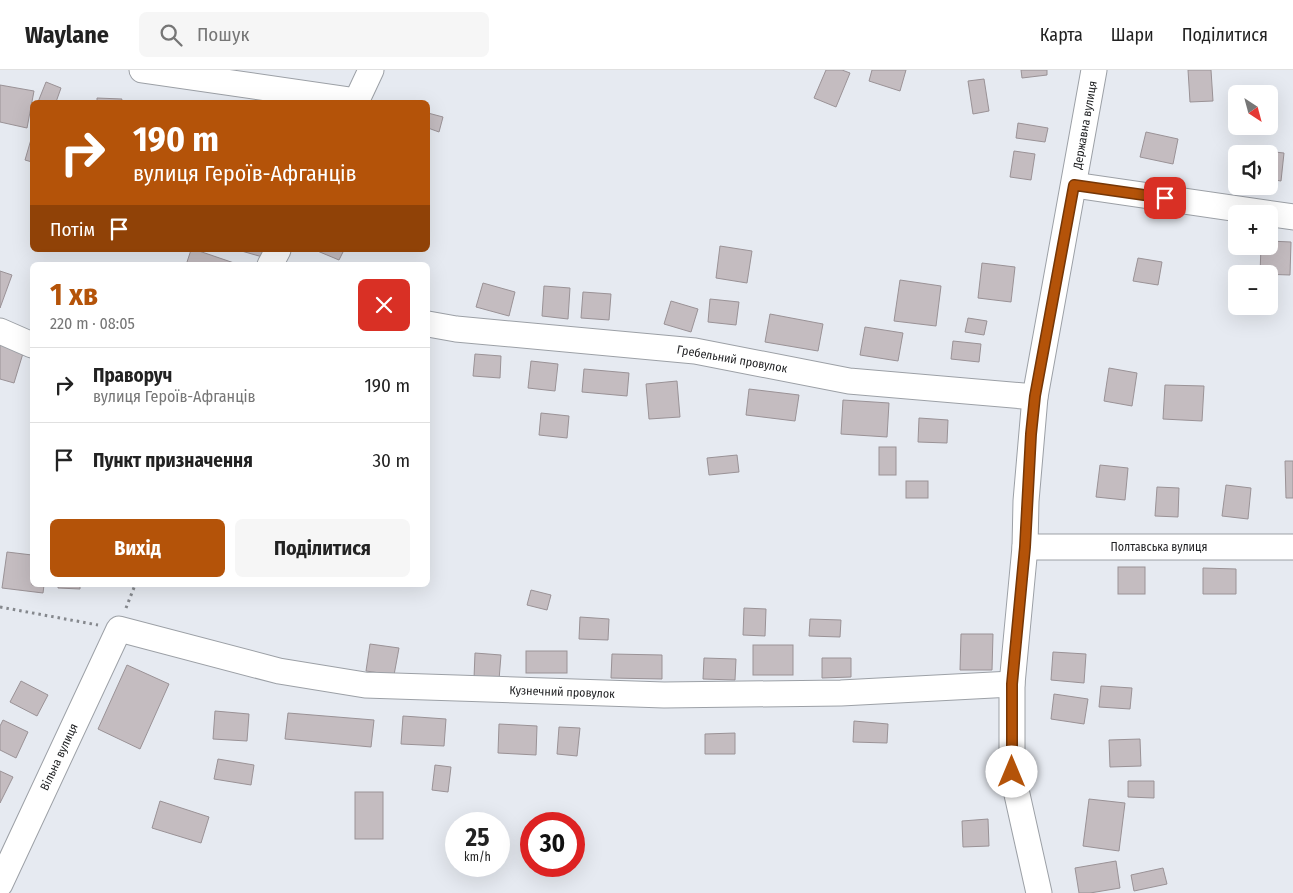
<!DOCTYPE html>
<html lang="uk">
<head>
<meta charset="utf-8">
<style>
  :root { --surface:#fff; --page:#f6f6f6; --text:#222; --muted:#767676; --line:#e0e0e0; --accent:#b45309 }
  body { margin:0; font-family:"Fira Sans Condensed",sans-serif; background:var(--page); color:var(--text); height:100vh; display:flex; flex-direction:column; font-size:19px; white-space:nowrap }
  * { box-sizing:border-box; margin:0 }
  p { font-size:16px; color:var(--muted) }
  .icon { flex:none; width:28px; height:28px; fill:none; stroke:currentColor; stroke-width:2; stroke-linecap:round; stroke-linejoin:round }
  .map { position:relative; flex:1; overflow:hidden }
  .side { position:absolute; left:30px; top:192px; width:400px; height:325px; display:flex; flex-direction:column; background:var(--surface); border-radius:8px; box-shadow:0 5px 20px #0002 }
  .side>* { flex:none }
  .banner { position:absolute; left:30px; top:30px; width:400px; height:152px; border-radius:8px; box-shadow:0 5px 20px #0002; background:#b45309; color:#fff; overflow:hidden }
  .needle { width:32px; rotate:144deg }
  .fabs { position:absolute; left:1228px; top:15px; display:grid; gap:10px }
  .fabs a { display:grid; place-items:center; width:50px; height:50px; border-radius:8px; background:var(--surface); box-shadow:0 5px 20px #0002; font-size:25px }
  .speed { position:absolute; left:445px; top:742px; display:flex; gap:10px; font-size:25px; font-weight:700; text-align:center }
  .speed>* { display:grid; place-content:center; width:65px; height:65px; border-radius:50%; background:var(--surface); box-shadow:0 5px 20px #0002; line-height:1 }
  .speed small { font-size:12px; font-weight:400 }
  .speed .limit { border:8px solid #d22; background:#fff; color:#111 }
  .pin { position:absolute; display:grid; place-items:center; width:42px; height:42px; color:#fff; margin:-21px; border-radius:10px; box-shadow:0 2px 8px #0006 }
  .me { position:absolute; width:55px; margin:-28px; rotate:0deg; stroke-linejoin:round; filter:drop-shadow(0 0 4px #0008) }
  .turn { display:flex; align-items:center; gap:18px; height:105px; padding:0 20px; font-size:22px }
  .turn .icon { width:65px; height:65px; stroke-width:2.5 }
  .turn b { display:block; font-size:35px; line-height:42px }
  .then { display:flex; align-items:center; height:48px; padding:0 20px; background:#0003; gap:10px; font-size:19px }
  .round { display:grid; place-items:center; flex:none; width:52px; height:52px; border-radius:8px; background:var(--page) }
  .head { display:flex; align-items:center; justify-content:space-between; height:85px; padding:0 20px }
  h1 { font-size:30px; font-weight:700; line-height:38px; color:var(--accent) }
  .cta { display:flex; gap:10px; margin-top:auto; padding:10px 20px }
  .cta a { flex:1; height:58px; border-radius:8px; background:var(--accent); color:#fff; font-size:20px; font-weight:700; line-height:58px; text-align:center }
  .cta a+a { background:var(--page); color:var(--text) }
  ul { padding:0; list-style:none }
  li { display:flex; align-items:center; gap:15px; height:75px; padding:0 20px; border-top:1px solid var(--line) }
  li div { flex:1 }
  li b { display:block; font-size:19px }
  li em { font-style:normal }
  header { display:flex; align-items:center; gap:30px; box-sizing:border-box; height:70px; padding:0 25px; background:var(--surface); border-bottom:1px solid var(--line) }
  header strong { font-size:24px }
  nav { display:flex; gap:28px; margin-inline-start:auto; font-size:18px }
  .search { width:350px; height:45px; background:var(--page); display:flex; align-items:center; gap:12px; box-sizing:border-box; padding:0 18px; border-radius:8px; color:var(--muted); font-size:19px }
  .map>svg:first-child { display:block }
  .building { fill:#c4bcc0; stroke:#9a9296 }
  .lines { fill:none; stroke-linecap:round; stroke-linejoin:round }
  .street-casing { stroke:#9ca0a6; stroke-width:27 }
  .path { stroke:#85888d; stroke-width:3; stroke-dasharray:2.5 4; stroke-linecap:butt }
  .street { stroke:#fff; stroke-width:25 }
  .route-casing { stroke:#753606; stroke-width:12 }
  .route { stroke:#b45309; stroke-width:9 }
  .labels { text-anchor:middle; stroke-width:4.5; stroke-linejoin:round; paint-order:stroke }
  .street-label { font-size:12px; fill:#1e1f21; stroke:#fff }
</style>
</head>
<body>
<header>
<strong>Waylane</strong>
<div class="search"><svg class="icon" aria-label="search" viewBox="0 0 24 24"><circle cx="10" cy="10" r="6"/><path d="M15 15l6 6"/></svg>Пошук</div>
<nav><a>Карта</a><a>Шари</a><a>Поділитися</a></nav>
</header>
<div class="map">
<svg width="1293" height="823" viewBox="0 0 1293 823">
  <rect width="100%" height="100%" fill="#e6eaf1"/>
  <!-- building -->
  <g class="building">
    <path d="M826,0H842L850,3L836,37L814,28Z"/>
    <path d="M872,0H906L900,21L869,11Z"/>
    <path d="M1021,0H1047V5L1022,8Z"/>
    <path d="M1188,0H1211L1213,31L1190,32Z"/>
    <path d="M984,9L989,41L973,44L968,11Z"/>
    <path d="M46,12L61,18L56,32H38Z"/>
    <path d="M0,15L34,21L27,58L0,52Z"/>
    <path d="M97,28L122,29L121,32H97Z"/>
    <path d="M428,43L443,47L439,62L428,58Z"/>
    <path d="M1018,53L1048,58L1045,72L1016,68Z"/>
    <path d="M1146,62L1178,69L1173,94L1140,87Z"/>
    <path d="M32,66V92L25,90Z"/>
    <path d="M1256,80L1284,83L1281,111L1269,109V84H1256Z"/>
    <path d="M1014,81L1035,84L1031,110L1010,107Z"/>
    <path d="M1269,171L1291,172L1290,205L1260,204L1261,176H1269Z"/>
    <path d="M720,176L752,181L747,213L716,208Z"/>
    <path d="M191,180H196L240,195H186Z"/>
    <path d="M238,180H268L266,188Z"/>
    <path d="M315,180H344L339,190Z"/>
    <path d="M1138,188L1162,192L1158,215L1133,211Z"/>
    <path d="M982,193L1015,197L1011,232L978,228Z"/>
    <path d="M0,201L12,205L0,238Z"/>
    <path d="M900,210L941,216L936,256L894,251Z"/>
    <path d="M483,213L515,222L509,246L476,237Z"/>
    <path d="M544,216L570,218L568,249L542,246Z"/>
    <path d="M583,222L611,224L609,250L581,248Z"/>
    <path d="M710,229L739,232L736,255L708,252Z"/>
    <path d="M671,231L698,239L691,262L664,254Z"/>
    <path d="M770,244L823,254L818,281L765,272Z"/>
    <path d="M968,248L987,251L984,265L965,262Z"/>
    <path d="M865,257L903,263L898,291L860,285Z"/>
    <path d="M953,271L981,274L979,292L951,289Z"/>
    <path d="M0,273L24,280L14,313L0,309Z"/>
    <path d="M475,284L501,286L500,308L473,306Z"/>
    <path d="M531,291L558,294L555,321L528,318Z"/>
    <path d="M1109,298L1137,303L1132,336L1104,331Z"/>
    <path d="M584,299L629,303L627,326L582,322Z"/>
    <path d="M677,311L680,347L649,349L646,314Z"/>
    <path d="M1165,315L1204,316L1202,351L1163,349Z"/>
    <path d="M749,319L799,325L795,351L746,345Z"/>
    <path d="M843,330L889,333L887,367L841,364Z"/>
    <path d="M541,343L569,346L567,368L539,365Z"/>
    <path d="M919,348L948,350L947,373L918,372Z"/>
    <rect x="879" y="377" width="17" height="28"/>
    <path d="M737,385L739,402L709,405L707,388Z"/>
    <path d="M1285,391H1293V428H1286Z"/>
    <path d="M1100,395L1128,398L1125,430L1096,427Z"/>
    <rect x="906" y="411" width="22" height="17"/>
    <path d="M1226,415L1251,418L1248,449L1222,446Z"/>
    <path d="M1157,417L1179,418L1178,447L1155,446Z"/>
    <path d="M7,482L32,485V515H44L43,523L2,518Z"/>
    <rect x="1118" y="497" width="27" height="27"/>
    <path d="M1203,498L1236,499V524H1203Z"/>
    <path d="M58,515H80V519L58,518Z"/>
    <path d="M531,520L551,525L547,540L527,535Z"/>
    <path d="M744,538L766,539L765,566L743,565Z"/>
    <path d="M580,547L609,549L608,570L579,569Z"/>
    <path d="M810,549L841,550L840,567L809,566Z"/>
    <path d="M961,564H993L992,600H960Z"/>
    <path d="M370,574L399,578L394,605L366,601Z"/>
    <rect x="753" y="575" width="40" height="30"/>
    <rect x="526" y="581" width="41" height="22"/>
    <path d="M1053,582L1086,584L1084,613L1051,610Z"/>
    <path d="M475,583L501,585L499,610L474,608Z"/>
    <path d="M612,584L662,585V609L611,608Z"/>
    <path d="M704,588L736,589L735,610L703,609Z"/>
    <path d="M822,588H851V607L822,608Z"/>
    <path d="M127,595L169,614L140,679L98,659Z"/>
    <path d="M21,611L48,625L37,646L10,632Z"/>
    <path d="M1101,616L1132,618L1130,639L1099,637Z"/>
    <path d="M1054,624L1088,629L1084,654L1051,649Z"/>
    <path d="M215,641L249,644L247,671L213,669Z"/>
    <path d="M288,643L374,650L371,677L285,669Z"/>
    <path d="M403,646L446,649L444,676L401,674Z"/>
    <path d="M3,650L28,662L16,688L0,680V656Z"/>
    <path d="M854,651L888,654L887,673L853,672Z"/>
    <path d="M499,654L537,656L536,685L498,683Z"/>
    <path d="M559,657L580,658L577,686L557,684Z"/>
    <path d="M735,663V684H705V664Z"/>
    <path d="M1140,669L1141,696L1110,697L1109,670Z"/>
    <path d="M218,689L254,695L251,715L214,709Z"/>
    <path d="M435,695L451,697L448,722L432,720Z"/>
    <path d="M0,701L13,707L0,733Z"/>
    <path d="M1128,711H1154V728L1128,727Z"/>
    <rect x="355" y="722" width="28" height="47"/>
    <path d="M1089,729L1125,733L1119,781L1083,776Z"/>
    <path d="M160,731L209,747L201,773L152,758Z"/>
    <path d="M988,749L989,776L963,777L962,751Z"/>
    <path d="M1116,791L1120,818L1090,823H1079L1075,798Z"/>
    <path d="M1163,798L1167,814L1134,821L1131,805Z"/>
  </g>
  <g class="lines">
    <defs>
      <g id="street">
        <path d="M142,0L357,31"/>
        <path d="M356,32L371,0"/>
        <path d="M1074,115L1293,147"/>
        <path d="M270,195L278,180"/>
        <path d="M428,254L456,259L695,281L849,311L1035,327"/>
        <path d="M0,261L32,275"/>
        <path d="M1025,477H1293"/>
        <path d="M0,814L119,559L279,601L365,615L664,625L841,623L1012,614"/>
        <path d="M1039,823L1012,702V614L1025,477L1026,431L1035,327L1094,0"/>
      </g>
    </defs>
    <!-- street casing -->
    <use href="#street" class="street-casing"/>
    <!-- path -->
    <g class="path">
      <path d="M0,537L98,555"/>
      <path d="M126,538L135,515"/>
    </g>
    <!-- street -->
    <use href="#street" class="street"/>
  </g>
  <g class="lines">
    <defs>
      <path id="route" d="M1012,702V614L1025,477L1031,364L1035,326L1074,115L1165,128"/>
    </defs>
    <!-- route casing -->
    <use href="#route" class="route-casing"/>
    <!-- route -->
    <use href="#route" class="route"/>
  </g>
  <g class="labels">
    <!-- street labels -->
    <g class="street-label">
      <text transform="translate(1085 55) rotate(-80)" y="4">Державна вулиця</text>
      <text transform="translate(732 289) rotate(10)" y="4">Гребельний провулок</text>
      <text x="1159" y="481">Полтавська вулиця</text>
      <text transform="translate(562 622) rotate(2)" y="4">Кузнечний провулок</text>
      <text transform="translate(59 687) rotate(-65)" y="4">Вільна вулиця</text>
    </g>
  </g>
</svg>
<div class="fabs">
<a><svg class="needle" viewBox="-14 -14 28 28"><path d="M0-13l5 13h-10z" fill="#e53935"/><path d="M0 13l5-13h-10z" fill="#767676"/></svg></a>
<a><svg class="icon" aria-label="sound" viewBox="0 0 24 24"><path d="M4 9h4l5-4v14l-5-4H4zM17 9q2 3 0 6"/></svg></a>
<a>+</a>
<a>−</a>
</div>
<div class="speed"><div>25<small>km/h</small></div><div class="limit">30</div></div>
<div class="pin" style="left:1165px;top:128px;background:#d93025"><svg class="icon" aria-label="arrive" viewBox="0 0 24 24"><path d="M6 21V4h12l-3 4 3 4H6"/></svg></div>
<svg class="me" style="left:1012px;top:702px" viewBox="-20 -20 40 40"><circle r="19" fill="#fff"/><path d="M0-13L10 11 0 6-10 11z" fill="#b45309"/></svg>
<div class="banner">
<div class="turn"><svg class="icon" aria-label="right" viewBox="0 0 24 24"><path d="M7 20v-9h11M14 6l5 5-5 5"/></svg><div><b>190 m</b>вулиця Героїв-Афганців</div></div>
<div class="then">Потім<svg class="icon" aria-label="arrive" viewBox="0 0 24 24"><path d="M6 21V4h12l-3 4 3 4H6"/></svg></div>
</div>
<section class="side">
<div class="head"><div><h1>1 хв</h1><p>220 m · 08:05</p></div><a class="round" style="background:#d93025;color:#fff"><svg class="icon" aria-label="close" viewBox="0 0 24 24"><path d="M6 6l12 12M18 6L6 18"/></svg></a></div>
<ul>
<li><svg class="icon" aria-label="right" viewBox="0 0 24 24"><path d="M7 20v-9h11M14 6l5 5-5 5"/></svg><div><b>Праворуч</b><p>вулиця Героїв-Афганців</p></div><em>190 m</em></li>
<li><svg class="icon" aria-label="arrive" viewBox="0 0 24 24"><path d="M6 21V4h12l-3 4 3 4H6"/></svg><div><b>Пункт призначення</b></div><em>30 m</em></li>
</ul>
<div class="cta"><a>Вихід</a><a>Поділитися</a></div>
</section>
</div>
</body>
</html>
